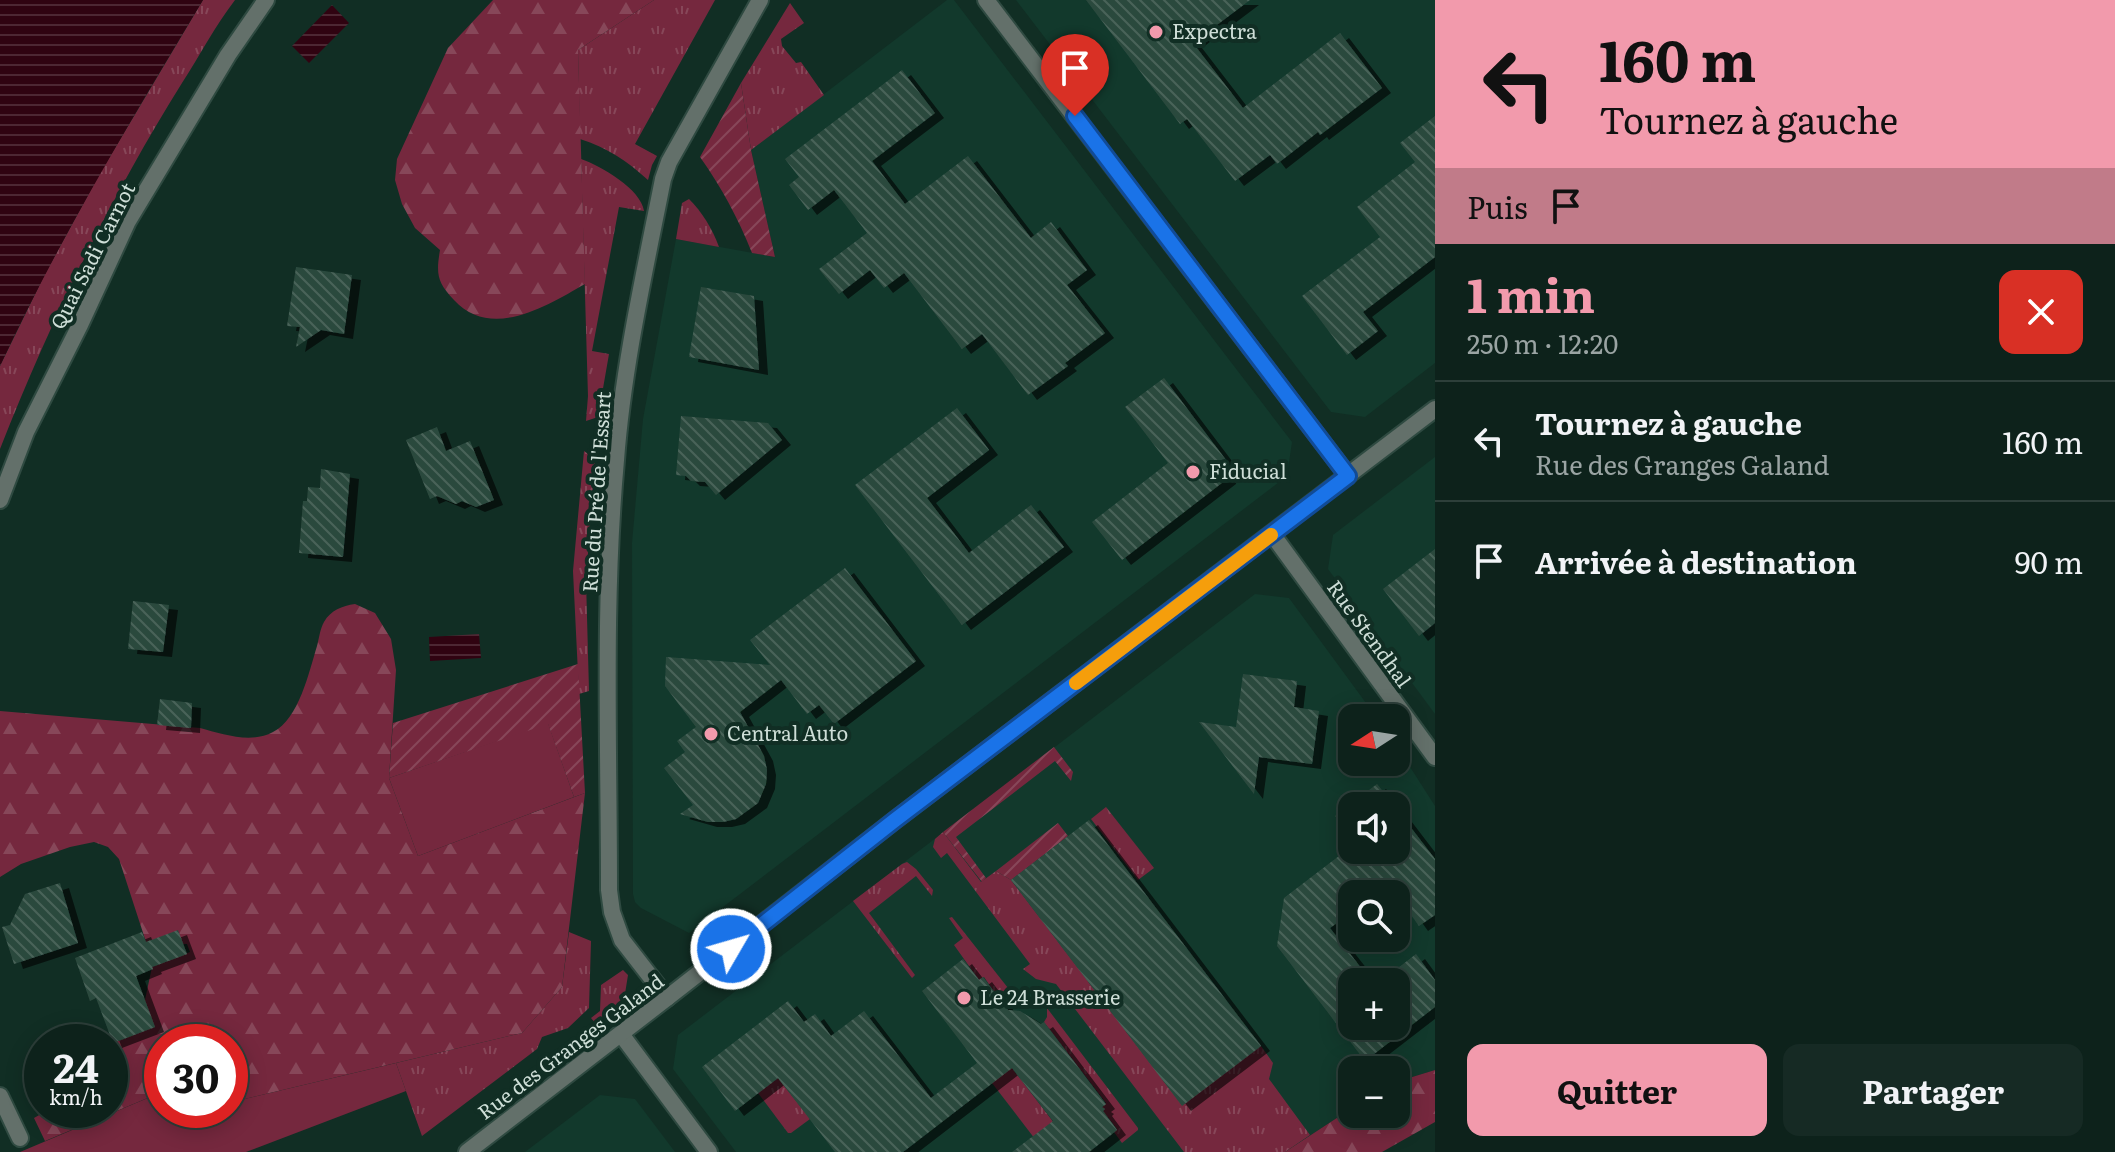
<!DOCTYPE html>
<html lang="fr">
<head>
<meta charset="utf-8">
<style>
  :root { --surface:#0d221b; --page:#162a24; --text:#f1f3f6; --muted:#9aa4a3; --line:#2d3f3a; --accent:#f29aac }
  body { margin:0; font-family:Literata,serif; background:var(--page); color:var(--text); height:100vh; display:flex; flex-direction:column; font-size:30px; white-space:nowrap }
  * { box-sizing:border-box; margin:0 }
  p { font-size:26px; color:var(--muted) }
  .icon { flex:none; width:44px; height:44px; fill:none; stroke:currentColor; stroke-width:2; stroke-linecap:round; stroke-linejoin:round }
  .map { position:relative; flex:1; overflow:hidden }
  .panel { display:flex; flex-direction:column; background:var(--surface); width:680px }
  .panel>* { flex:none }
  .guide { background:#f29aac; color:#111; overflow:hidden }
  .needle { width:52px; rotate:258deg }
  .tools { position:absolute; left:1338px; top:704px; display:grid; gap:16px }
  .tools a { display:grid; place-items:center; width:72px; height:72px; border-radius:16px; background:var(--surface); box-shadow:0 4px 20px #0003,0 0 0 2px var(--line); font-size:40px }
  .speed { position:absolute; left:24px; top:1024px; display:flex; gap:16px; font-size:40px; font-weight:700; text-align:center }
  .speed>* { display:grid; place-content:center; width:104px; height:104px; border-radius:50%; background:var(--surface); box-shadow:0 4px 20px #0003,0 0 0 2px var(--line); line-height:1 }
  .speed small { font-size:20px; font-weight:400 }
  .speed .limit { border:12px solid #d22; background:#fff; color:#111 }
  .pin { position:absolute; display:grid; place-items:center; width:68px; height:68px; color:#fff; margin:-82px -34px; border-radius:50% 50% 50% 0; rotate:-45deg; box-shadow:0 0 8px #0007 }
  .pin .icon { rotate:45deg }
  .me { position:absolute; width:88px; margin:-44px; rotate:52deg; stroke-linejoin:round; filter:drop-shadow(0 0 6px #0008) }
  .turn { display:flex; align-items:center; gap:28px; height:168px; padding:0 32px; font-size:36px }
  .turn .icon { width:104px; height:104px; stroke-width:2.5 }
  .turn b { display:block; font-size:56px; line-height:68px }
  .then { display:flex; align-items:center; height:76px; padding:0 32px; background:#0003; gap:16px; font-size:30px }
  .round { display:grid; place-items:center; flex:none; width:84px; height:84px; border-radius:16px; background:var(--page) }
  .summary { display:flex; align-items:center; justify-content:space-between; height:136px; padding:0 32px }
  h1 { font-size:48px; font-weight:700; line-height:60px; color:var(--accent) }
  .cta { display:flex; gap:16px; margin-top:auto; padding:16px 32px }
  .cta a { flex:1; height:92px; border-radius:16px; background:var(--accent); color:#111; font-size:32px; font-weight:700; line-height:92px; text-align:center }
  .cta a+a { background:var(--page); color:var(--text) }
  ul { padding:0; list-style:none }
  li { display:flex; align-items:center; gap:24px; height:120px; padding:0 32px; border-top:2px solid var(--line) }
  li div { flex:1 }
  li b { display:block; font-size:30px }
  li em { font-style:normal }
  main { display:flex; flex:1; min-height:0 }
  .map>svg:first-child { display:block }
  .built { fill:#12392c; fill-rule:evenodd }
  .grass { fill:url(#grass-tufts) }
  .forest { fill:url(#forest-firs) }
  .park { fill:#75283e }
  .garden { fill:url(#garden-furrows) }
  .water { fill:url(#water-rules) }
  .building { fill:url(#building-back-hatch); filter:url(#shadow) }
  .lines { fill:none; stroke-linecap:round; stroke-linejoin:round }
  .minor-casing { stroke:#2f4a41; stroke-width:20 }
  .minor { stroke:#63706a; stroke-width:16 }
  .route-casing { stroke:#114b97; stroke-width:20 }
  .route { stroke:#1a73e8; stroke-width:14 }
  .slow { stroke:#f59e0b; stroke-width:14 }
  .poi-dot { fill:#f29aac; stroke:#112e24; stroke-width:3 }
  .labels { text-anchor:middle; stroke-width:8; stroke-linejoin:round; paint-order:stroke }
  .poi-label { font-size:20px; fill:#ceded7; stroke:#112e24; text-anchor:start }
  .street-label { font-size:20px; fill:#ceded7; stroke:#112e24 }
</style>
</head>
<body>
<main>
<div class="map">
<svg width="1435" height="1152" viewBox="0 0 1435 1152">
  <defs>
    <pattern id="grass-tufts" width="24" height="20" patternUnits="userSpaceOnUse" patternTransform="scale(2)"><rect width="24" height="20" fill="#75283e"/><path d="M3 7l-1-3M5 7V3M7 7l1-3M15 17l-1-3M17 17v-4M19 17l1-3" fill="none" stroke="#874759"/></pattern>
    <pattern id="forest-firs" width="22" height="20" patternUnits="userSpaceOnUse" patternTransform="scale(2)"><rect width="22" height="20" fill="#75283e"/><path d="M5 1l3.5 6h-7zM16 11l3.5 6h-7z" fill="#874759"/></pattern>
    <pattern id="garden-furrows" width="10" height="10" patternUnits="userSpaceOnUse" patternTransform="scale(2)"><rect width="10" height="10" fill="#75283e"/><path d="M-1 1l2-2M0 10L10 0M9 11l2-2" fill="none" stroke="#874759"/></pattern>
    <pattern id="water-rules" width="6" height="5" patternUnits="userSpaceOnUse" patternTransform="scale(2)"><rect width="6" height="5" fill="#300311"/><path d="M0 2.5h6" fill="none" stroke="#4d2733"/></pattern>
    <pattern id="building-back-hatch" width="6" height="6" patternUnits="userSpaceOnUse" patternTransform="scale(2)"><rect width="6" height="6" fill="#2c493e"/><path d="M-1 5l2 2M0 0l6 6M5-1l2 2" fill="none" stroke="#496359"/></pattern>
    <filter id="shadow"><feDropShadow dx="9" dy="5" stdDeviation="0" flood-color="#0009"/></filter>
  </defs>
  <rect width="100%" height="100%" fill="#112e24"/>
  <!-- built -->
  <g class="built">
    <path d="M947,0H954L1292,442L1287,476L689,933L641,908L635,902L633,894L632,543L643,419L676,239L775,257L751,150Z"/>
    <path d="M1016,0H1435V363L1365,417L1331,412Z"/>
    <path d="M1435,457V714L1328,569L1333,535Z"/>
    <path d="M1255,594L1289,598L1377,718H1352V762H1396V745L1435,806V1070L1396,1082V1070H1352V1108L1285,1152H736L673,1069L678,1035ZM1352,806H1396V850H1352ZM1352,894H1396V938H1352ZM1352,982H1396V1026H1352Z"/>
    <path d="M600,1095L635,1099L675,1152H525Z"/>
  </g>
  <!-- grass -->
  <g class="grass">
    <path d="M203,0H235C215,26 200,55 182,83C110,198 50,322 0,449V366L44,276L99,175Z"/>
    <path d="M654,0H715L635,144L657,156L652,165L648,180C627,161 608,148 580,139L578,50Z"/>
    <path d="M790,3L804,23L781,39L782,46L796,63L801,62L824,95L751,150L741,83Z"/>
    <path d="M581,159C601,166 641,189 644,211L619,207L592,351L609,354L598,417L586,421L588,396Z"/>
    <path d="M689,199C702,212 712,228 719,247L676,239L682,203Z"/>
    <path d="M584,451L595,459L586,580L589,691L579,694L573,571Z"/>
    <path d="M1106,807L1154,868L1138,880L1091,819Z"/>
    <path d="M943,832L981,882L996,871L1011,880L1182,1105L1261,1046L1273,1063L1269,1079L1310,1135L1285,1152H1184L1056,984L1036,979L1023,969L1030,964L947,853L941,858L933,847L935,839Z"/>
    <path d="M907,862L916,869L933,890L932,896L916,876L869,913L915,975L912,978L853,901L902,864Z"/>
    <path d="M952,917L1008,988L997,996L984,977L979,980L954,945L963,938L949,918Z"/>
    <path d="M569,932L591,941L589,1008L568,1028L542,1037L537,1049L422,1136L396,1063L522,1033L562,987Z"/>
    <path d="M623,970L628,975L623,1006L597,1025L591,1018L600,1011L601,985Z"/>
    <path d="M1047,1008L1138,1128V1130L1122,1143L1114,1132L1117,1129L1103,1111L1104,1109L1102,1107L1106,1103L1044,1022L1047,1017Z"/>
    <path d="M1002,1055L1064,1136L1045,1152L982,1070Z"/>
    <path d="M778,1078L810,1119L791,1133H788L758,1093Z"/>
  </g>
  <!-- forest -->
  <g class="forest">
    <path d="M493,0H654L578,50L585,284C548,305 492,341 454,300C437,282 436,274 440,250L415,228L402,204L395,180L397,159L448,48Z"/>
    <path d="M355,604L375,613L391,639L396,670L389,778L418,856L585,793L562,987L522,1033L232,1102L230,1098V1042H162V1092L45,1141L34,1118L48,1110H110V1048L113,1043L154,1027L145,1000L152,967L190,952L187,944L146,942L119,859L108,847L94,842L70,847L21,864L0,877V711L200,728C222,734 251,744 273,732C299,719 309,672 317,646C319,639 320,629 324,622C331,610 342,606 355,604Z"/>
    <path d="M1435,1070V1122L1382,1152H1285L1352,1108V1114H1396V1082Z"/>
  </g>
  <!-- park -->
  <g class="park">
    <path d="M548,723L574,797L418,856L389,778Z"/>
    <path d="M396,1063L406,1091L246,1152H20L162,1092V1110H230V1098L232,1102Z"/>
  </g>
  <!-- garden -->
  <g class="garden">
    <path d="M741,83L751,150L775,257L752,253C738,218 722,188 700,157Z"/>
    <path d="M578,664L585,793L574,797L548,724L389,778L393,723Z"/>
    <path d="M1054,747L1073,772L1071,781L1055,761L956,837L986,878L982,882L943,832Z"/>
    <path d="M1058,823L1068,836L1011,880L996,871Z"/>
  </g>
  <!-- water -->
  <g class="water">
    <path d="M0,0H203C131,120 59,239 0,366Z"/>
    <path d="M332,5L349,23L309,63L292,46Z"/>
    <path d="M479,634L481,658L430,661L429,637Z"/>
  </g>
  <!-- building -->
  <g class="building">
    <path d="M1086,0H1250L1193,43L1243,108L1340,33L1382,88L1320,135L1318,132L1277,164L1270,155L1235,181L1187,119L1180,124Z"/>
    <path d="M902,70L935,113L872,161L905,204L968,156L1031,238L1051,222L1087,270L1067,285L1105,333L1065,363L1068,366L1028,395L982,334L962,349L904,273L884,288L870,270L839,294L819,269L867,233L834,190L808,210L789,185L799,177L785,159Z"/>
    <path d="M1435,116V257L1363,312L1378,331L1347,355L1302,296L1380,237L1357,207L1415,162L1400,143Z"/>
    <path d="M296,267L352,275L344,334L321,330L296,347L300,327L287,326Z"/>
    <path d="M701,287L754,296L759,370L689,357Z"/>
    <path d="M1164,378L1229,464L1227,479L1122,560L1092,522L1168,463L1125,407Z"/>
    <path d="M957,408L989,450L927,498L969,553L1031,505L1064,547L962,625L855,485Z"/>
    <path d="M681,416L768,423L782,440L716,495L705,482L691,481L686,476L676,475Z"/>
    <path d="M437,427L446,451L470,441L494,500L476,507L462,501L456,504L437,496L430,499L406,440Z"/>
    <path d="M321,469L350,474L343,557L299,553L303,501H307L308,487L320,488Z"/>
    <path d="M1435,549V623L1419,636L1383,589Z"/>
    <path d="M845,568L916,661L834,724L819,705L807,714L781,680L740,712L764,756L767,770L766,784L758,803L736,819L723,822H708L680,814L693,805L664,768L685,752L677,741L696,727L665,686L666,657L770,665L750,640Z"/>
    <path d="M133,601L169,605L163,652L128,649Z"/>
    <path d="M1243,674L1297,681L1294,707L1319,711L1312,764L1259,757L1254,794L1199,722L1236,727Z"/>
    <path d="M160,699L192,703L191,728L157,725Z"/>
    <path d="M1377,784L1395,806H1352V838L1335,816Z"/>
    <path d="M1396,808L1435,859V915L1419,926L1396,894H1352V912L1330,928L1372,982H1352V1026H1396V982H1380L1416,954L1435,980V1007L1365,1061L1277,946L1284,898L1352,846V850H1396Z"/>
    <path d="M1089,820L1261,1046L1182,1106L1011,880Z"/>
    <path d="M60,883L78,943L14,964L2,927L10,925L25,894Z"/>
    <path d="M178,930L187,954L152,967L153,969L136,976L155,1027L113,1043L96,998L90,1001L75,958L142,932L146,942Z"/>
    <path d="M963,959L979,980L983,977L1008,1010L1020,1011L1041,1024L1044,1022L1106,1104L1102,1107L1105,1109L1103,1111L1117,1130L1089,1152H1012L1053,1121L1012,1068L903,1152H835L778,1078L735,1111L702,1067L788,1001L804,1022L815,1014L831,1036L864,1011L931,1098L977,1063L922,991Z"/>
  </g>
  <g class="lines">
    <defs>
      <g id="minor">
        <path d="M986,0L1348,476"/>
        <path d="M0,500L26,432L80,325L128,221L228,55L266,0"/>
        <path d="M1272,534L1435,757"/>
        <path d="M667,998L622,940L612,912L609,890C609,746 603,602 616,460C623,367 645,270 663,179L669,162L760,0"/>
        <path d="M621,1034L709,1152"/>
        <path d="M0,1096L20,1138"/>
        <path d="M467,1152L667,998L895,820L1435,409"/>
      </g>
    </defs>
    <!-- minor casing -->
    <use href="#minor" class="minor-casing"/>
    <!-- minor -->
    <use href="#minor" class="minor"/>
  </g>
  <g class="lines">
    <defs>
      <path id="route" d="M731,949L895,820L1348,476L1075,116"/>
    </defs>
    <!-- route casing -->
    <use href="#route" class="route-casing"/>
    <!-- route -->
    <use href="#route" class="route"/>
    <!-- slow -->
    <path class="slow" d="M1076,683L1271,535"/>
  </g>
  <!-- markers -->
  <g class="poi-dot">
    <circle cx="1156" cy="32" r="8"/>
    <circle cx="1193" cy="472" r="8"/>
    <circle cx="711" cy="734" r="8"/>
    <circle cx="964" cy="998" r="8"/>
  </g>
  <g class="labels">
    <!-- poi labels -->
    <g class="poi-label">
      <text x="1172" y="39">Expectra</text>
      <text x="1209" y="479">Fiducial</text>
      <text x="727" y="741">Central Auto</text>
      <text x="980" y="1005">Le 24 Brasserie</text>
    </g>
    <!-- street labels -->
    <g class="street-label">
      <text transform="translate(93 256) rotate(-63)" y="7">Quai Sadi Carnot</text>
      <text transform="translate(597 492) rotate(-86)" y="7">Rue du Pré de l'Essart</text>
      <text transform="translate(1369 634) rotate(54)" y="7">Rue Stendhal</text>
      <text transform="translate(571 1047) rotate(-37)" y="7">Rue des Granges Galand</text>
    </g>
  </g>
</svg>
<div class="tools">
<a><svg class="needle" viewBox="-14 -14 28 28"><path d="M0-13l5 13h-10z" fill="#e53935"/><path d="M0 13l5-13h-10z" fill="#9aa4a3"/></svg></a>
<a><svg class="icon" aria-label="sound" viewBox="0 0 24 24"><path d="M4 9h4l5-4v14l-5-4H4zM17 9q2 3 0 6"/></svg></a>
<a><svg class="icon" aria-label="search" viewBox="0 0 24 24"><circle cx="10" cy="10" r="6"/><path d="M15 15l6 6"/></svg></a>
<a>+</a>
<a>−</a>
</div>
<div class="speed"><div>24<small>km/h</small></div><div class="limit">30</div></div>
<div class="pin" style="left:1075px;top:116px;background:#d93025"><svg class="icon" aria-label="arrive" viewBox="0 0 24 24"><path d="M6 21V4h12l-3 4 3 4H6"/></svg></div>
<svg class="me" style="left:731px;top:949px" viewBox="-20 -20 40 40"><circle r="17" fill="#1a73e8" stroke="#fff" stroke-width="3"/><path d="M0-11L8 9 0 5-8 9z" fill="#fff"/></svg>
</div>
<section class="panel">
<div class="guide">
<div class="turn"><svg class="icon" aria-label="left" viewBox="0 0 24 24"><path d="M17 20v-9H6M10 6l-5 5 5 5"/></svg><div><b>160 m</b>Tournez à gauche</div></div>
<div class="then">Puis<svg class="icon" aria-label="arrive" viewBox="0 0 24 24"><path d="M6 21V4h12l-3 4 3 4H6"/></svg></div>
</div>
<div class="summary"><div><h1>1 min</h1><p>250 m · 12:20</p></div><a class="round" style="background:#d93025;color:#fff"><svg class="icon" aria-label="close" viewBox="0 0 24 24"><path d="M6 6l12 12M18 6L6 18"/></svg></a></div>
<ul>
<li><svg class="icon" aria-label="left" viewBox="0 0 24 24"><path d="M17 20v-9H6M10 6l-5 5 5 5"/></svg><div><b>Tournez à gauche</b><p>Rue des Granges Galand</p></div><em>160 m</em></li>
<li><svg class="icon" aria-label="arrive" viewBox="0 0 24 24"><path d="M6 21V4h12l-3 4 3 4H6"/></svg><div><b>Arrivée à destination</b></div><em>90 m</em></li>
</ul>
<div class="cta"><a>Quitter</a><a>Partager</a></div>
</section>
</main>
</body>
</html>
